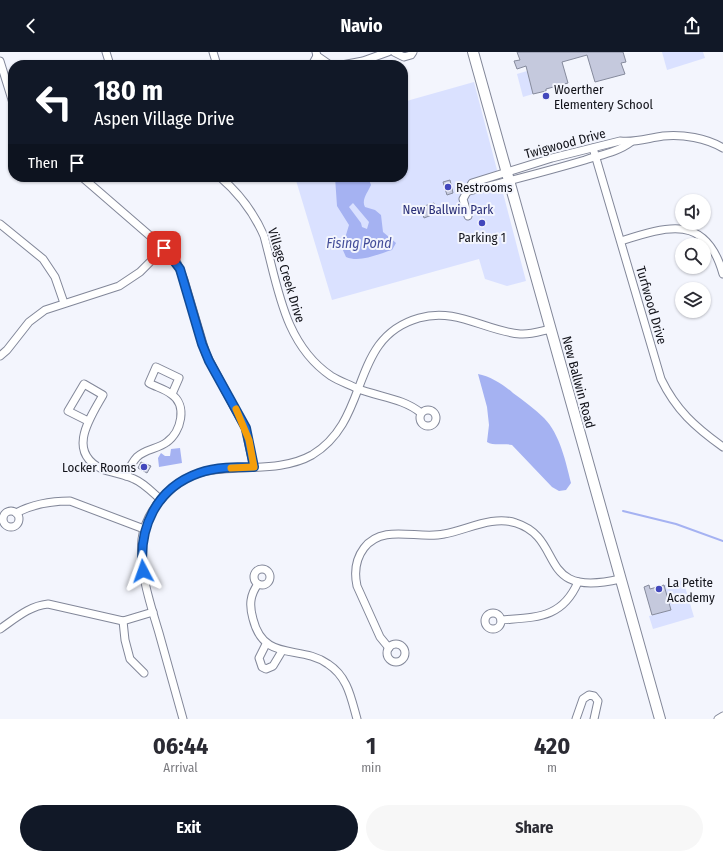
<!DOCTYPE html>
<html lang="en">
<head>
<meta charset="utf-8">
<style>
  :root { --surface:#fff; --page:#f7f7f7; --text:#2b2b33; --muted:#7c7c81; --accent:#111827 }
  body { margin:0; font-family:"Fira Sans Condensed",sans-serif; background:var(--page); color:var(--text); height:100vh; display:flex; flex-direction:column; font-size:15px; white-space:nowrap }
  * { box-sizing:border-box; margin:0 }
  p { font-size:13px; color:var(--muted) }
  .icon { flex:none; width:22px; height:22px; fill:none; stroke:currentColor; stroke-width:2; stroke-linecap:round; stroke-linejoin:round }
  .map { position:relative; height:667px; overflow:hidden }
  .sheet { display:flex; flex-direction:column; background:var(--surface); flex:1 }
  .sheet>* { flex:none }
  .top-card { position:absolute; left:8px; top:8px; width:400px; height:122px; border-radius:16px; box-shadow:0 1px 3px #0004; background:#111827; color:#fff; overflow:hidden }
  .buttons { position:absolute; left:675px; top:142px; display:grid; gap:8px }
  .buttons a { display:grid; place-items:center; width:36px; height:36px; border-radius:50%; background:var(--surface); box-shadow:0 1px 3px #0004; font-size:20px }
  .pin { position:absolute; display:grid; place-items:center; width:34px; height:34px; color:#fff; margin:-17px; border-radius:8px; box-shadow:0 2px 6px #0006 }
  .me { position:absolute; width:44px; margin:-22px; rotate:356deg; stroke-linejoin:round; filter:drop-shadow(0 0 3px #0008) }
  .turn { display:flex; align-items:center; gap:14px; height:84px; padding:0 20px; font-size:18px }
  .turn .icon { width:52px; height:52px; stroke-width:2.5 }
  .turn b { display:block; font-size:28px; line-height:34px }
  .then { display:flex; align-items:center; height:38px; padding:0 20px; background:#0003; gap:8px; font-size:15px }
  .eta { display:flex; justify-content:space-evenly; align-items:center; height:68px; text-align:center }
  .eta b { font-size:24px; font-weight:700; line-height:28px }
  .button { display:flex; gap:8px; margin-top:auto; padding:8px 20px }
  .button a { flex:1; height:46px; border-radius:24px; background:var(--accent); color:#fff; font-size:16px; font-weight:700; line-height:46px; text-align:center }
  .button a+a { background:var(--page); color:var(--text) }
  header { display:flex; justify-content:space-between; align-items:center; height:52px; padding:0 20px; background:var(--accent); color:#fff; font-size:18px; font-weight:700 }
  .map>svg:first-child { display:block }
  .green { fill:#dae1ff }
  .water { fill:#a5b2f2; fill-rule:evenodd }
  .lines { fill:none; stroke-linecap:round; stroke-linejoin:round }
  .stream { stroke:#a5b2f2; stroke-width:2 }
  .building { fill:#c5c9dd; stroke:#858a9c }
  .street-casing { stroke:#828799; stroke-width:9 }
  .secondary-casing { stroke:#828799; stroke-width:12 }
  .street { stroke:#fff; stroke-width:7 }
  .secondary { stroke:#fff; stroke-width:10 }
  .route-casing { stroke:#114b97; stroke-width:10 }
  .route { stroke:#1a73e8; stroke-width:7 }
  .slow { stroke:#f59e0b; stroke-width:7 }
  .poi-dot { fill:#4247bc; stroke:#f3f5fd; stroke-width:1.5 }
  .labels { text-anchor:middle; stroke-width:4; stroke-linejoin:round; paint-order:stroke }
  .poi-label { font-size:13px; fill:#12131a; stroke:#f3f5fd; text-anchor:start }
  .street-label { font-size:13px; fill:#12131a; stroke:#f3f5fd }
  .park-label { font-size:13px; fill:#292e77; stroke:#f3f5fd }
  .water-label { font-size:14px; font-style:italic; fill:#434d99; stroke:#f3f5fd }
</style>
</head>
<body>
<header><svg class="icon" aria-label="back" viewBox="0 0 24 24"><path d="M15 5l-7 7 7 7"/></svg>Navio<svg class="icon" aria-label="share" viewBox="0 0 24 24"><path d="M12 15V3M7 8l5-5 5 5M5 13v7h14v-7"/></svg></header>
<div class="map">
<svg width="723" height="667" viewBox="0 0 723 667">
  <rect width="100%" height="100%" fill="#f3f5fd"/>
  <!-- green -->
  <g class="green">
    <path d="M662,0H703L705,6L667,18Z"/>
    <path d="M527,19L533,42L523,45L517,22Z"/>
    <path d="M474,30L526,229L507,234L485,227L479,207L332,248L295,125H403V50Z"/>
    <path d="M683,528L694,565L653,577L649,564L671,558L664,533Z"/>
  </g>
  <!-- water -->
  <g class="water">
    <path d="M335,125H368L371,133C368,140 361,148 365,155L375,158L381,163L383,180L396,191L392,198C378,202 360,211 346,205L342,196L349,173L337,154ZM353,151L369,170L367,177L362,175L361,171L349,155Z"/>
    <path d="M478,322C490,324 504,333 513,341C524,349 535,357 544,366C560,382 566,411 571,431L566,438L559,439L552,435L512,393C504,391 493,394 487,390L489,373L487,355Z"/>
    <path d="M180,396L182,411L159,415L158,406L161,401L165,404H170L171,397Z"/>
  </g>
  <g class="lines">
    <!-- stream -->
    <path class="stream" d="M623,459L676,472L723,489"/>
  </g>
  <!-- building -->
  <g class="building">
    <path d="M517,0H623L626,10L621,11L625,22L595,30L587,3L562,10L568,31L546,37V39L533,42L526,14L517,17L514,9L520,8Z"/>
    <path d="M450,128L453,141L447,143L443,130Z"/>
    <path d="M434,151L437,161L424,166L421,155Z"/>
    <path d="M141,410L151,414L147,421L138,416Z"/>
    <path d="M649,533L650,537L664,533L671,558L652,563L644,535Z"/>
  </g>
  <g class="lines">
    <defs>
      <g id="street">
        <path d="M106,0L110,13"/>
        <path d="M213,0L217,13"/>
        <path d="M316,0L317,4L330,13"/>
        <path d="M394,0L404,5L411,3L413,0"/>
        <path d="M0,9L13,51"/>
        <path d="M312,13L317,4"/>
        <path d="M342,13L363,9L388,0"/>
        <path d="M593,96L661,327C676,358 695,375 723,395"/>
        <path d="M82,125L164,196L177,211L184,228L206,302L245,376L254,415"/>
        <path d="M220,125C240,142 254,161 264,184C278,235 284,292 331,324C339,329 348,332 356,336C378,345 403,346 421,361"/>
        <path d="M465,140C505,130 545,120 585,108C600,103 618,100 631,90"/>
        <path d="M468,164L463,147L472,131L552,106L620,89C635,91 648,86 663,84C683,82 706,86 723,96"/>
        <path d="M0,172L43,207L55,225L64,251"/>
        <path d="M621,189C668,174 706,162 723,222"/>
        <path d="M0,304L7,298L29,270L45,258L119,234L140,220L164,196"/>
        <circle cx="428" cy="366" r="8"/>
        <path d="M88,369L68,359L84,332L103,343C90,366 66,400 102,417C112,421 124,422 134,427C144,431 153,441 161,448"/>
        <path d="M126,424C129,417 132,410 137,405C145,397 158,397 167,390C181,380 188,353 171,342C165,337 156,335 149,331L156,315L179,326L172,342"/>
        <circle cx="11" cy="467" r="8"/>
        <path d="M16,461C33,452 51,449 70,449L144,477"/>
        <circle cx="262" cy="525" r="8"/>
        <path d="M258,532C250,543 249,553 253,567C264,611 300,592 328,612C348,625 351,646 357,667"/>
        <circle cx="493" cy="569" r="8"/>
        <path d="M501,568C536,565 562,567 578,530"/>
        <path d="M123,569L125,588L130,607L144,621"/>
        <path d="M0,577C16,566 29,554 48,552L123,569L153,560"/>
        <path d="M266,592L259,606L262,615L266,617L273,614L282,599"/>
        <circle cx="396" cy="601" r="9"/>
        <path d="M389,596L380,585L357,534C354,520 355,508 364,496C383,471 418,488 444,482C467,478 493,463 516,471C566,487 535,547 620,527"/>
        <path d="M183,667C175,638 167,610 159,581C150,551 139,519 142,487C146,457 174,427 203,420C238,412 280,421 312,403C372,367 348,286 419,266C456,255 485,279 520,282C531,283 541,279 551,277"/>
        <path d="M576,667L583,647L589,643L594,644L598,649L594,667"/>
        <path d="M718,667L723,664"/>
      </g>
      <path id="secondary" d="M473,0L660,667"/>
    </defs>
    <!-- street casing -->
    <use href="#street" class="street-casing"/>
    <!-- secondary casing -->
    <use href="#secondary" class="secondary-casing"/>
    <!-- street -->
    <use href="#street" class="street"/>
    <!-- secondary -->
    <use href="#secondary" class="secondary"/>
  </g>
  <g class="lines">
    <defs>
      <path id="route" d="M143,519C138,476 156,436 199,421C216,415 236,415 254,415L246,376L209,309L202,292L180,217L164,196"/>
    </defs>
    <!-- route casing -->
    <use href="#route" class="route-casing"/>
    <!-- route -->
    <use href="#route" class="route"/>
    <!-- slow -->
    <path class="slow" d="M231,416L254,415L249,388L236,357"/>
  </g>
  <!-- markers -->
  <g class="poi-dot">
    <circle cx="546" cy="44" r="4"/>
    <circle cx="448" cy="135" r="4"/>
    <circle cx="482" cy="171" r="4"/>
    <circle cx="144" cy="415" r="4"/>
    <circle cx="659" cy="537" r="4"/>
  </g>
  <g class="labels">
    <!-- poi labels -->
    <g class="poi-label">
      <text x="554" y="42">Woerther<tspan x="554" dy="15">Elementery School</tspan></text>
      <text x="456" y="140">Restrooms</text>
      <text x="482" y="190" text-anchor="middle">Parking 1</text>
      <text x="136" y="420" text-anchor="end">Locker Rooms</text>
      <text x="667" y="535">La Petite<tspan x="667" dy="15">Academy</tspan></text>
    </g>
    <!-- street labels -->
    <g class="street-label">
      <text transform="translate(565 91) rotate(-15)" y="5">Twigwood Drive</text>
      <text transform="translate(287 223) rotate(73)" y="5">Village Creek Drive</text>
      <text transform="translate(652 253) rotate(74)" y="5">Turfwood Drive</text>
      <text transform="translate(579 330) rotate(75)" y="5">New Ballwin Road</text>
    </g>
    <!-- park labels -->
    <g class="park-label">
      <text x="448" y="162">New Ballwin Park</text>
    </g>
    <!-- water labels -->
    <g class="water-label">
      <text x="359" y="196">Fising Pond</text>
    </g>
  </g>
</svg>
<div class="buttons">
<a><svg class="icon" aria-label="sound" viewBox="0 0 24 24"><path d="M4 9h4l5-4v14l-5-4H4zM17 9q2 3 0 6"/></svg></a>
<a><svg class="icon" aria-label="search" viewBox="0 0 24 24"><circle cx="10" cy="10" r="6"/><path d="M15 15l6 6"/></svg></a>
<a><svg class="icon" aria-label="layers" viewBox="0 0 24 24"><path d="M12 4l9 5-9 5-9-5zM3 14l9 5 9-5"/></svg></a>
</div>
<div class="pin" style="left:164px;top:196px;background:#d93025"><svg class="icon" aria-label="arrive" viewBox="0 0 24 24"><path d="M6 21V4h12l-3 4 3 4H6"/></svg></div>
<svg class="me" style="left:143px;top:519px" viewBox="-20 -20 40 40"><path d="M0-17L14 15 0 8-14 15z" fill="#1a73e8" stroke="#fff" stroke-width="4"/></svg>
<div class="top-card">
<div class="turn"><svg class="icon" aria-label="left" viewBox="0 0 24 24"><path d="M17 20v-9H6M10 6l-5 5 5 5"/></svg><div><b>180 m</b>Aspen Village Drive</div></div>
<div class="then">Then<svg class="icon" aria-label="arrive" viewBox="0 0 24 24"><path d="M6 21V4h12l-3 4 3 4H6"/></svg></div>
</div>
</div>
<section class="sheet">
<div class="eta">
<div><b>06:44</b><p>Arrival</p></div>
<div><b>1</b><p>min</p></div>
<div><b>420</b><p>m</p></div>
</div>
<div class="button"><a>Exit</a><a>Share</a></div>
</section>
</body>
</html>
